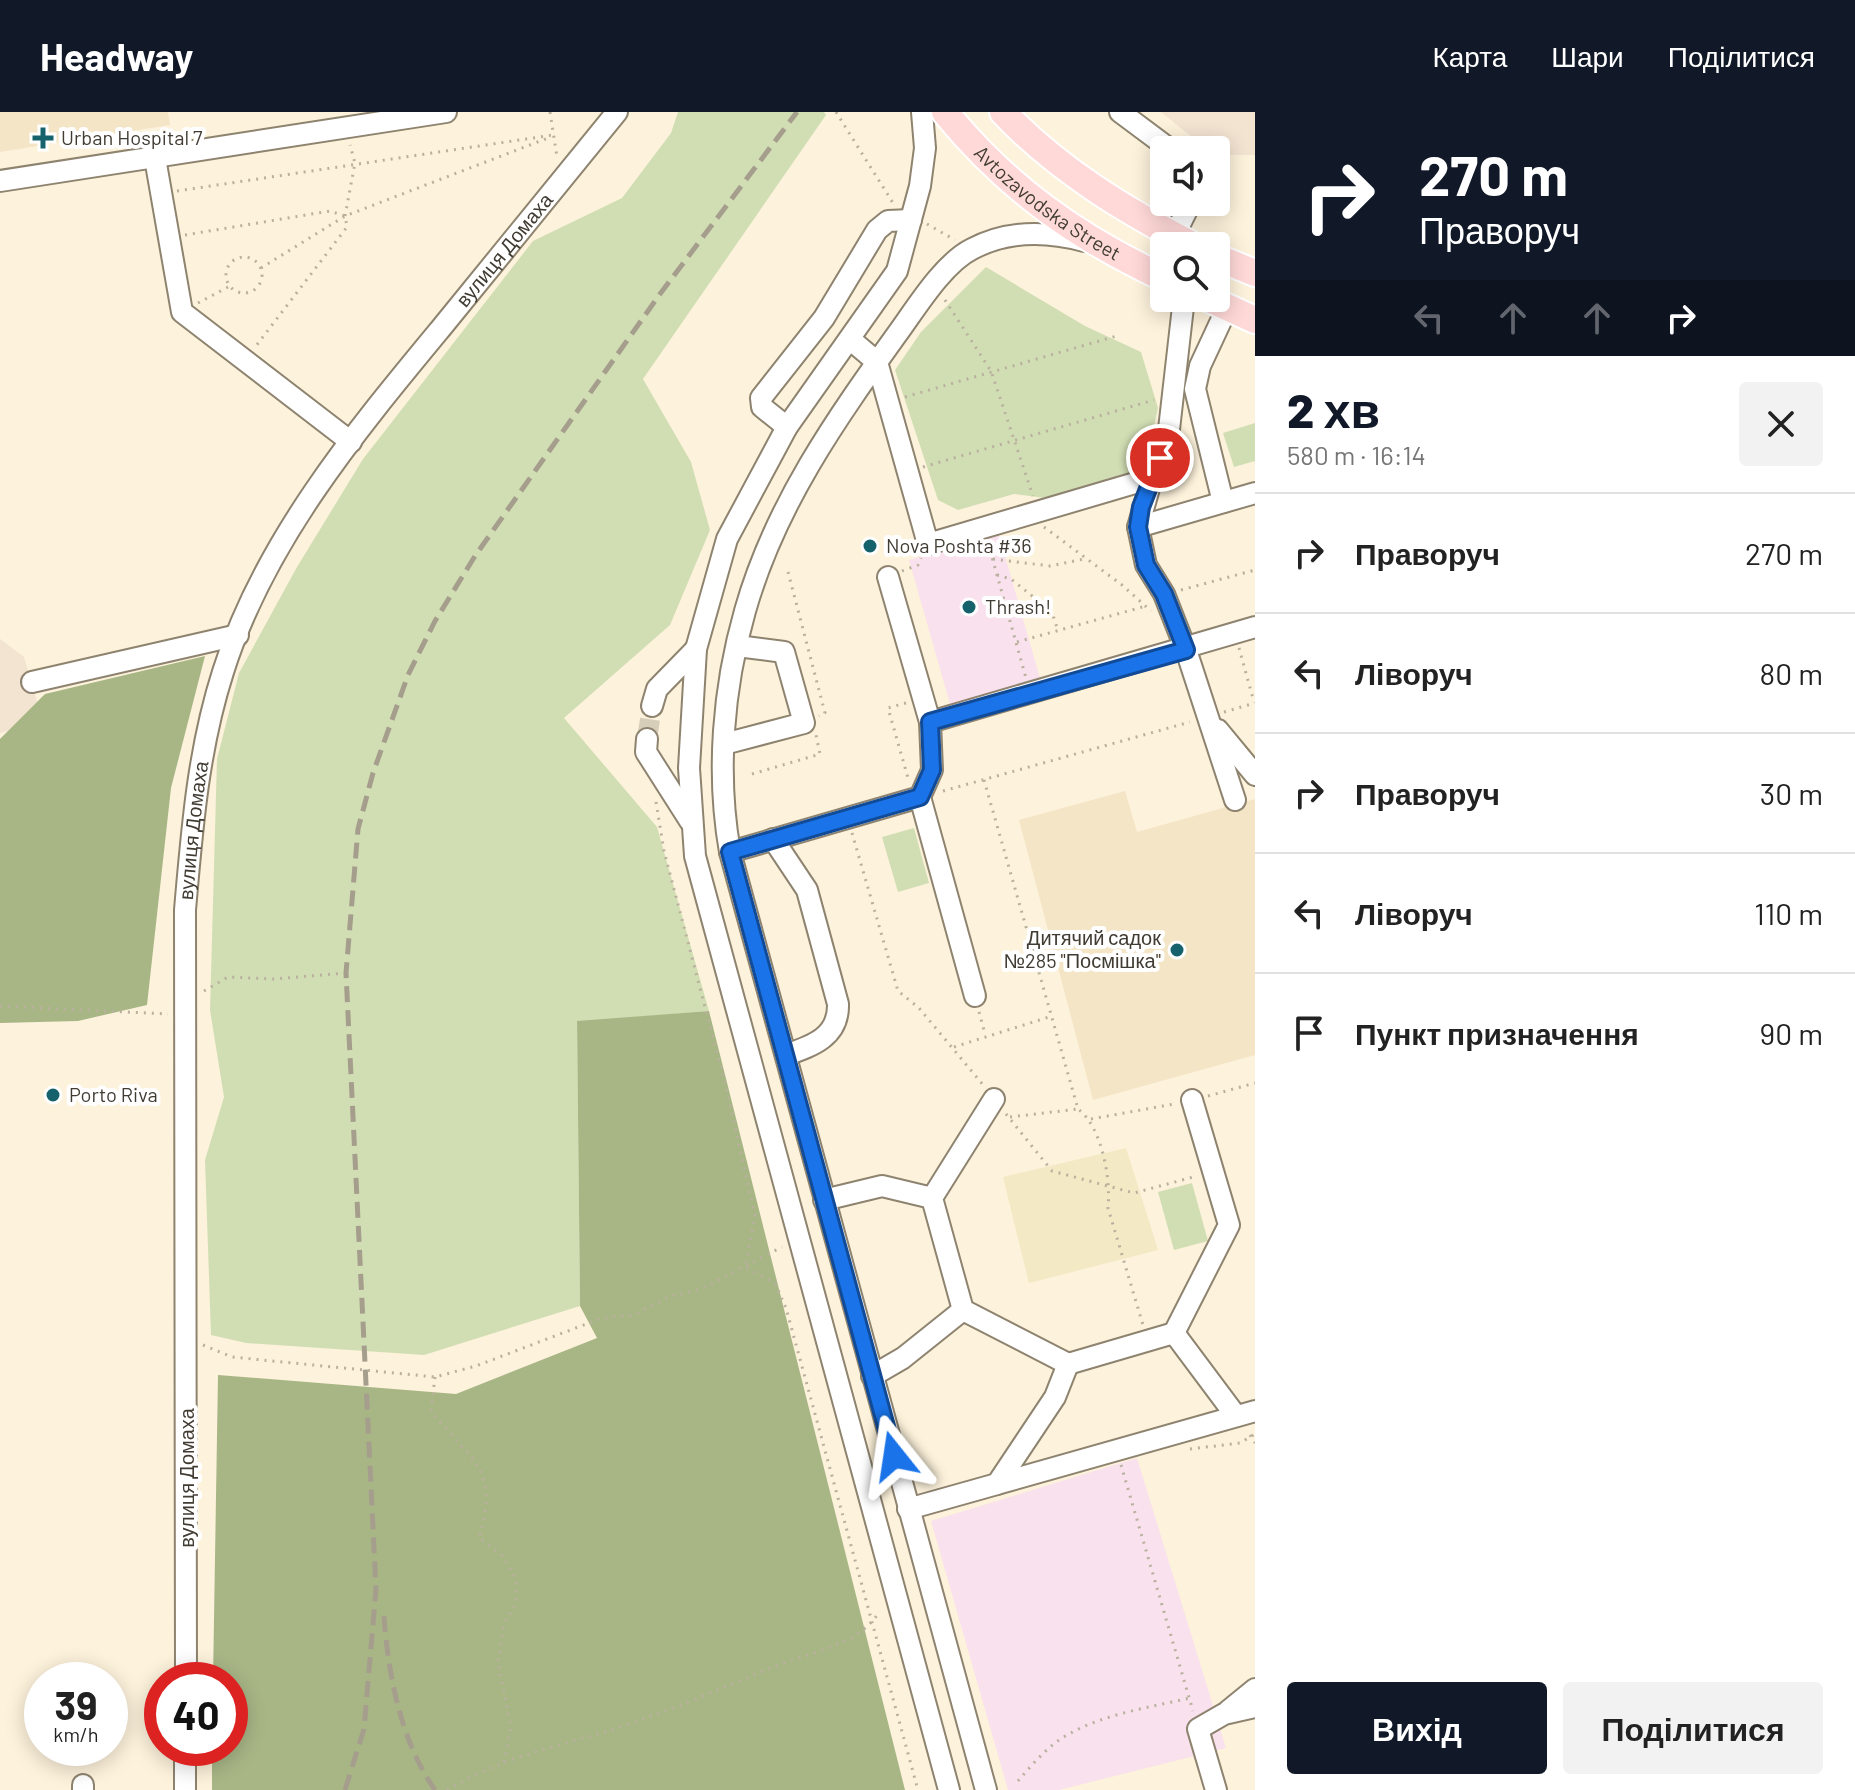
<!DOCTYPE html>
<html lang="uk">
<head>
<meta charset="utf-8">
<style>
  :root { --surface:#fff; --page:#f2f2f2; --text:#222; --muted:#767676; --line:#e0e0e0; --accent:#111827 }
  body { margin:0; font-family:Barlow,sans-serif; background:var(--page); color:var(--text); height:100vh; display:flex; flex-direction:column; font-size:30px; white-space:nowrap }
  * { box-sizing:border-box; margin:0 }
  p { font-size:26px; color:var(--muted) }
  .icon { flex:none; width:44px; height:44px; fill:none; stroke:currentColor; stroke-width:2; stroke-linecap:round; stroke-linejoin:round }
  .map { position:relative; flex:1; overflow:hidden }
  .side { display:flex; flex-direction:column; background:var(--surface); width:600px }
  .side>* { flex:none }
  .hud { background:#111827; color:#fff; overflow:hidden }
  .controls { position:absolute; left:1150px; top:24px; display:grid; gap:16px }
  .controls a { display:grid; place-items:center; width:80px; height:80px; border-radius:8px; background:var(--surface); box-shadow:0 4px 20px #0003; font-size:40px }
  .speed { position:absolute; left:24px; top:1550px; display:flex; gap:16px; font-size:40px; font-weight:700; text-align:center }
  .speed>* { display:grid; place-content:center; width:104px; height:104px; border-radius:50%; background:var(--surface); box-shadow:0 4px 20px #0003; line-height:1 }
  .speed small { font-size:20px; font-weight:400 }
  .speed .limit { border:12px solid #d22; background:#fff; color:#111 }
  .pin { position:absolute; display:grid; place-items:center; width:68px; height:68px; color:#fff; margin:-34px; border:4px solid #fff; border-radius:50%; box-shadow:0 2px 8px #0007 }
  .me { position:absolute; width:88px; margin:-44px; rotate:345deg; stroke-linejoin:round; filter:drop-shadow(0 0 6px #0008) }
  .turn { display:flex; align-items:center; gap:28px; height:168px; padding:0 32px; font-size:36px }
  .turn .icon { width:104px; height:104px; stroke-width:2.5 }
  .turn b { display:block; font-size:56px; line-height:68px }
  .lanes { display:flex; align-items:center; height:76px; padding:0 32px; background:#0003; justify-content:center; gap:40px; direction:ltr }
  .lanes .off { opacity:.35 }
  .round { display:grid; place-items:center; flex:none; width:84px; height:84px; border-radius:8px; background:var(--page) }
  .overview { display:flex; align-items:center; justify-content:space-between; height:136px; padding:0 32px }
  h1 { font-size:48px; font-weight:800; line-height:60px; color:var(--accent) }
  .button { display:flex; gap:16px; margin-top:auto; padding:16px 32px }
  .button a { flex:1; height:92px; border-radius:8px; background:var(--accent); color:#fff; font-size:32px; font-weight:800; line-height:92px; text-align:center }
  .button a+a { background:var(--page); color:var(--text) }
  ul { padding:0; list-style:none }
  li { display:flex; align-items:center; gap:24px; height:120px; padding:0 32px; border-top:2px solid var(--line) }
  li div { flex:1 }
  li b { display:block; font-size:30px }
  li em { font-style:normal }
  header { display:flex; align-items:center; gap:48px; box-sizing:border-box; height:112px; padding:0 40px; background:var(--accent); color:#fff }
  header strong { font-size:38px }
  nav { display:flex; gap:44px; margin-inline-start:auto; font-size:28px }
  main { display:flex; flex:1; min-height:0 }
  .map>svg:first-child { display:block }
  .commercial { fill:#f9e1ed }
  .industrial { fill:#f3e3d1 }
  .built { fill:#f4e5c7 }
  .green { fill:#d1deb4 }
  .forest { fill:#a8b686 }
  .sand { fill:#f3e9c4 }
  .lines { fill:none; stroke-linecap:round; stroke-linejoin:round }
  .minor-tunnel { stroke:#d7ceb9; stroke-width:20; stroke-dasharray:20 10; stroke-linecap:butt }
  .minor-casing { stroke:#8e836f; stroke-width:24 }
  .major-casing { stroke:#fff; stroke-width:30 }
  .path { stroke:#b9b09e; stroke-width:3; stroke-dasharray:2 6; stroke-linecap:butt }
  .minor { stroke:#fff; stroke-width:20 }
  .major { stroke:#ffd9d8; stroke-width:26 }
  .rail { stroke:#a69e8d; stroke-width:5; stroke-dasharray:16 8; stroke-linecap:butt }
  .route-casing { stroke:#114b97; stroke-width:20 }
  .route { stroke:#1a73e8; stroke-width:14 }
  .poi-dot { fill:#15626c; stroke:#fff; stroke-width:3 }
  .labels { text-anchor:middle; stroke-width:8; stroke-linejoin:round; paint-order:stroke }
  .poi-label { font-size:20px; fill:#413c33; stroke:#fff; text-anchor:start }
  .street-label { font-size:20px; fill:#413c33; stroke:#fff }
</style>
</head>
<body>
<header>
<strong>Headway</strong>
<nav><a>Карта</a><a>Шари</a><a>Поділитися</a></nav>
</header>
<main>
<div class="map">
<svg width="1255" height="1678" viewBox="0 0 1255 1678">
  <rect width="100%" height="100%" fill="#fdf2db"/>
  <!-- commercial -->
  <g class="commercial">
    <path d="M999,423L1042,573L952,599L909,448Z"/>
    <path d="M1137,1346L1226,1636L1059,1678H1008L931,1409Z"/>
  </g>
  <!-- industrial -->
  <g class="industrial">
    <path d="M1161,0H1255V43H1216V38H1208Z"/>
    <path d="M0,527L24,545L43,610L0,621Z"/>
  </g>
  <!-- built -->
  <g class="built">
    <path d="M0,0H168L170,13L0,40Z"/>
    <path d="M1125,679L1137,720L1255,687V943L1093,988L1019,708Z"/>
  </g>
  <!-- green -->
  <g class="green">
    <path d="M678,0H824L826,3L643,267L691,350L710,418L670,513L564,606L657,715L709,899L577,910L580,1194L424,1243L246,1231L211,1223L205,1048L224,985L210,898L217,647L239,561L297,455L363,347L533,129L622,86L671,21Z"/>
    <path d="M986,155L1085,214L1141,240L1158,296L1144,360L1053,387L1014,382L958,398L938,388L895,258L921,220Z"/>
    <path d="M1255,311V349L1234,355L1223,321Z"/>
    <path d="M914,716L929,771L898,780L882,725Z"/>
    <path d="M1192,1071L1208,1129L1174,1138L1158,1080Z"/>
  </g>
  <!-- forest -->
  <g class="forest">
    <path d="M205,544L171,676L147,893L78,909L0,911V627L45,582Z"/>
    <path d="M709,899L905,1678H212V1636H230V1568H213L218,1263L456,1282L597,1226L580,1194L577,909Z"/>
  </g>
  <!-- sand -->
  <path class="sand" d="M1126,1036L1158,1138L1029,1171L1003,1065Z"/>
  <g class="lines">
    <!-- minor-tunnel -->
    <path class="minor-tunnel" d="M647,627L652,594"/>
    <defs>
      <g id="minor">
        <path d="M922,0L925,36L920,74L897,159L787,315L727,427L696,537L689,656L695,744L949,1678"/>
        <path d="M1120,0L1171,38"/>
        <path d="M155,46L182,200L351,330"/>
        <path d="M0,69L446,0"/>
        <path d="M1174,124L1191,90"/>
        <path d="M851,228L877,250L928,432L1152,366L1168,326L1184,186"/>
        <path d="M787,315L762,295L761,286L824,206L877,118L888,109L911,108"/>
        <path d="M1152,366L1138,415L1146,453L1164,482L1186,538L1235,688"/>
        <path d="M1223,390L1195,277L1200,254L1227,196"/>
        <path d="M1138,415L1255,381"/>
        <path d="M32,570L238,523"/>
        <path d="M652,594L657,577L696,537"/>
        <path d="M930,610L1255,515"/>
        <path d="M1218,618L1255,663"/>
        <path d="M647,627L646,640L690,709"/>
        <path d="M724,632L804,611L784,540L737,534"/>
        <path d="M920,685L975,884"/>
        <path d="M773,727L807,778L838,892C839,925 812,934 786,943"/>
        <path d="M730,740L920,685L932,658L930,610L888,465"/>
        <path d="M994,987L932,1086L963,1198L1068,1252L1174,1221L1229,1113L1192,988"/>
        <path d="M824,1088L882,1074L932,1086"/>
        <path d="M1174,1221L1236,1304"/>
        <path d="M872,1264L903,1246L963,1198"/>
        <path d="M997,1372L1255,1299"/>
        <path d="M908,1397L997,1372L1055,1285L1068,1252"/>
        <path id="s1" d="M186,1568L185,798C192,717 198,638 223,560C264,429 356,319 442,215C500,143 559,72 617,0"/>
        <path d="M1228,1599L1255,1577"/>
        <path d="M83,1673V1678"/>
        <path d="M185,1678V1636"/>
        <path d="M986,1678L730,740C716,661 723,576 745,499C775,393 836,307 900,218C918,193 944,151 972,137C1008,118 1047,119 1084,129"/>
        <path d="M1216,1678L1198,1617L1224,1602L1255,1595"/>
      </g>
      <g id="major">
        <path id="s2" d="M945,0C1006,75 1076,125 1164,166"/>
        <path d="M1003,0C1057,57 1124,98 1194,134"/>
        <path d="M1216,145L1255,161"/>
        <path d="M1207,186L1255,208"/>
      </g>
    </defs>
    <!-- minor casing -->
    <use href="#minor" class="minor-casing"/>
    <!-- major casing -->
    <use href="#major" class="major-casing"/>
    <!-- path -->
    <g class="path">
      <path d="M550,0L557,45"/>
      <path d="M836,0L893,91"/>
      <path d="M177,79L553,23"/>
      <path d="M345,104L355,51L350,33"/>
      <path d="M927,112L955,128"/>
      <path d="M185,123L330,99L345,104L347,115L256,234"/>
      <circle cx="244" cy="163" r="18"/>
      <path d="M261,156L345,104L548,26"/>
      <path d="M945,188L991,259L1033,384"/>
      <path d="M198,191L230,174"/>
      <path d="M905,285L1120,223"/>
      <path d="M923,355L1154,288"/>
      <path d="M1044,415L1122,473L1151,499"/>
      <path d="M988,431L1026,566"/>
      <path d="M993,447L1050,454L1084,447"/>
      <path d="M902,459L918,453L921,446"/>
      <path d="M788,460L825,601L819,604"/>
      <path d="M997,463L1011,467L1052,500L1058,519"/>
      <path d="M1181,478L1255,458"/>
      <path d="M1017,530L1146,494"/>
      <path d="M1239,536L1254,590"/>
      <path d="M906,591L888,596L908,666"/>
      <path d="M1224,600L1255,591"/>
      <path d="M752,662L820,642L816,623"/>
      <path d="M984,668L1078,997C1102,1015 1111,1067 1108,1096L1143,1213"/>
      <path d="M943,679L1190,610"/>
      <path d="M656,690L664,739L726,975L755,1104L745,1155L775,1171L786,1196L918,1678"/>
      <path d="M852,721L898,879L919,896L984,974"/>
      <path d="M204,879L228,865L274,867L346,861"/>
      <path d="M0,894L168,902"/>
      <path d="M979,900L985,922"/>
      <path d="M954,935L1049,905"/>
      <path d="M1208,984L1255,971"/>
      <path d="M1006,1002L1052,1059L1134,1081L1197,1064"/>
      <path d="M1010,1005L1078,997"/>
      <path d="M1091,1007L1174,992"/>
      <path d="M203,1233L232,1245L435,1265L476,1254L602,1206L633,1203L671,1184L701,1177L782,1135"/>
      <path d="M435,1265L431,1299C471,1350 500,1355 479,1426L501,1442L516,1467V1491L504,1511L498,1550L511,1615L504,1650"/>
      <path d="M1250,1323L1255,1331"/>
      <path d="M1190,1337L1240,1331L1255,1322"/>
      <path d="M1121,1353L1193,1599"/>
      <path d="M1018,1669C1033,1652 1048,1633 1069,1622C1104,1602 1151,1595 1190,1586"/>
      <path d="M447,1678C504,1643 568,1633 630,1612C678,1595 724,1575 771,1556C807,1541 855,1535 878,1502"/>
    </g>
    <!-- minor -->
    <use href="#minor" class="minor"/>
    <!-- major -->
    <use href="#major" class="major"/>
    <!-- rail -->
    <g class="rail">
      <path d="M384,1504C388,1562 401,1630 435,1678"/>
      <path d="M345,1678L364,1617L376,1477L346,861L358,717L373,661L408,563L435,509L475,444L660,182L797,0"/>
    </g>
  </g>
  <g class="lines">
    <defs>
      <path id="route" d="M894,1344L730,740L920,685L932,658L930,610L1186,538L1164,482L1146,453L1138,415L1141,395L1160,346"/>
    </defs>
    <!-- route casing -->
    <use href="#route" class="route-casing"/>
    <!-- route -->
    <use href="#route" class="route"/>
  </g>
  <!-- markers -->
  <g class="poi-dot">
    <path d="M39 14h8v8h8v8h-8v8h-8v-8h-8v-8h8z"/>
    <circle cx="870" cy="434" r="8"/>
    <circle cx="969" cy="495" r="8"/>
    <circle cx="1177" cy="838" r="8"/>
    <circle cx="53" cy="983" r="8"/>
  </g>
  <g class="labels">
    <!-- poi labels -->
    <g class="poi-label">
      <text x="61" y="33">Urban Hospital 7</text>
      <text x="886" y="441">Nova Poshta #36</text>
      <text x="985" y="502">Thrash!</text>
      <text x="1161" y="833" text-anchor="end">Дитячий садок<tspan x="1161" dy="23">№285 "Посмішка"</tspan></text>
      <text x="69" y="990">Porto Riva</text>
    </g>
    <!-- street labels -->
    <g class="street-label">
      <text dy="7" stroke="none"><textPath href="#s2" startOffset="138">Avtozavodska Street</textPath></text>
      <text dy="7" stroke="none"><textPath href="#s1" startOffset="1522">вулиця Домаха</textPath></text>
      <text dy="7" stroke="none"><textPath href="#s1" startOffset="850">вулиця Домаха</textPath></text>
      <text transform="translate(187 1366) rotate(-90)" y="7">вулиця Домаха</text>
    </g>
  </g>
</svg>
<div class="controls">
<a><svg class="icon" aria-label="sound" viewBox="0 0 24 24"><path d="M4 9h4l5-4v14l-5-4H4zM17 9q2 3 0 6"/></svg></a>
<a><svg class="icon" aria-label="search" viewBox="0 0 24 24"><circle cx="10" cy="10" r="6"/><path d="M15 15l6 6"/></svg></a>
</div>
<div class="speed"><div>39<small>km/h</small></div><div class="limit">40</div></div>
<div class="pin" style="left:1160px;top:346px;background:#d93025"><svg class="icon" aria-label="arrive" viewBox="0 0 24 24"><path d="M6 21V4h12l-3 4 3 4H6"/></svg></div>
<svg class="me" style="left:894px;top:1344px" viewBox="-20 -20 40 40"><path d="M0-17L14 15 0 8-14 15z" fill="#1a73e8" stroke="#fff" stroke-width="4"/></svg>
</div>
<section class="side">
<div class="hud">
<div class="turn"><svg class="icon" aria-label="right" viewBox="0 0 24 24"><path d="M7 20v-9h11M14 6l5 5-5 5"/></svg><div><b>270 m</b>Праворуч</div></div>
<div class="lanes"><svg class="icon off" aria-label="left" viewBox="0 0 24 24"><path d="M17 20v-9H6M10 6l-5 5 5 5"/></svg><svg class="icon off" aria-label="ahead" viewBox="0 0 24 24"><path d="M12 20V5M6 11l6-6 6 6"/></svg><svg class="icon off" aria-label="ahead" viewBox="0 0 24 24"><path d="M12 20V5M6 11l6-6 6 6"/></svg><svg class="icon" aria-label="right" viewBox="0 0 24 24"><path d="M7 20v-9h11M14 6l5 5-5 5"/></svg></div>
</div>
<div class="overview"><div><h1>2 хв</h1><p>580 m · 16:14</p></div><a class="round"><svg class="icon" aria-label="close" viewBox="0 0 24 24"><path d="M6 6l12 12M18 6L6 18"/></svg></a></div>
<ul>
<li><svg class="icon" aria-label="right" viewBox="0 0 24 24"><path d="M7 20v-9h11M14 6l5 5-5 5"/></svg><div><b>Праворуч</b></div><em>270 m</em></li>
<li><svg class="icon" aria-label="left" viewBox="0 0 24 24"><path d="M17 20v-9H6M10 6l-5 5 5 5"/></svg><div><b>Ліворуч</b></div><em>80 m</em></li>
<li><svg class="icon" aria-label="right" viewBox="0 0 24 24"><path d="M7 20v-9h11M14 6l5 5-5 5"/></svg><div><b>Праворуч</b></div><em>30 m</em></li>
<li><svg class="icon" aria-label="left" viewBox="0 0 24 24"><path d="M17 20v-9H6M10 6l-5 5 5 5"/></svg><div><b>Ліворуч</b></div><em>110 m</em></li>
<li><svg class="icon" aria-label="arrive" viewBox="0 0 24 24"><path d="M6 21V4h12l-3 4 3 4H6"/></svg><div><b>Пункт призначення</b></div><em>90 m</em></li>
</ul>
<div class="button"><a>Вихід</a><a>Поділитися</a></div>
</section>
</main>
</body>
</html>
